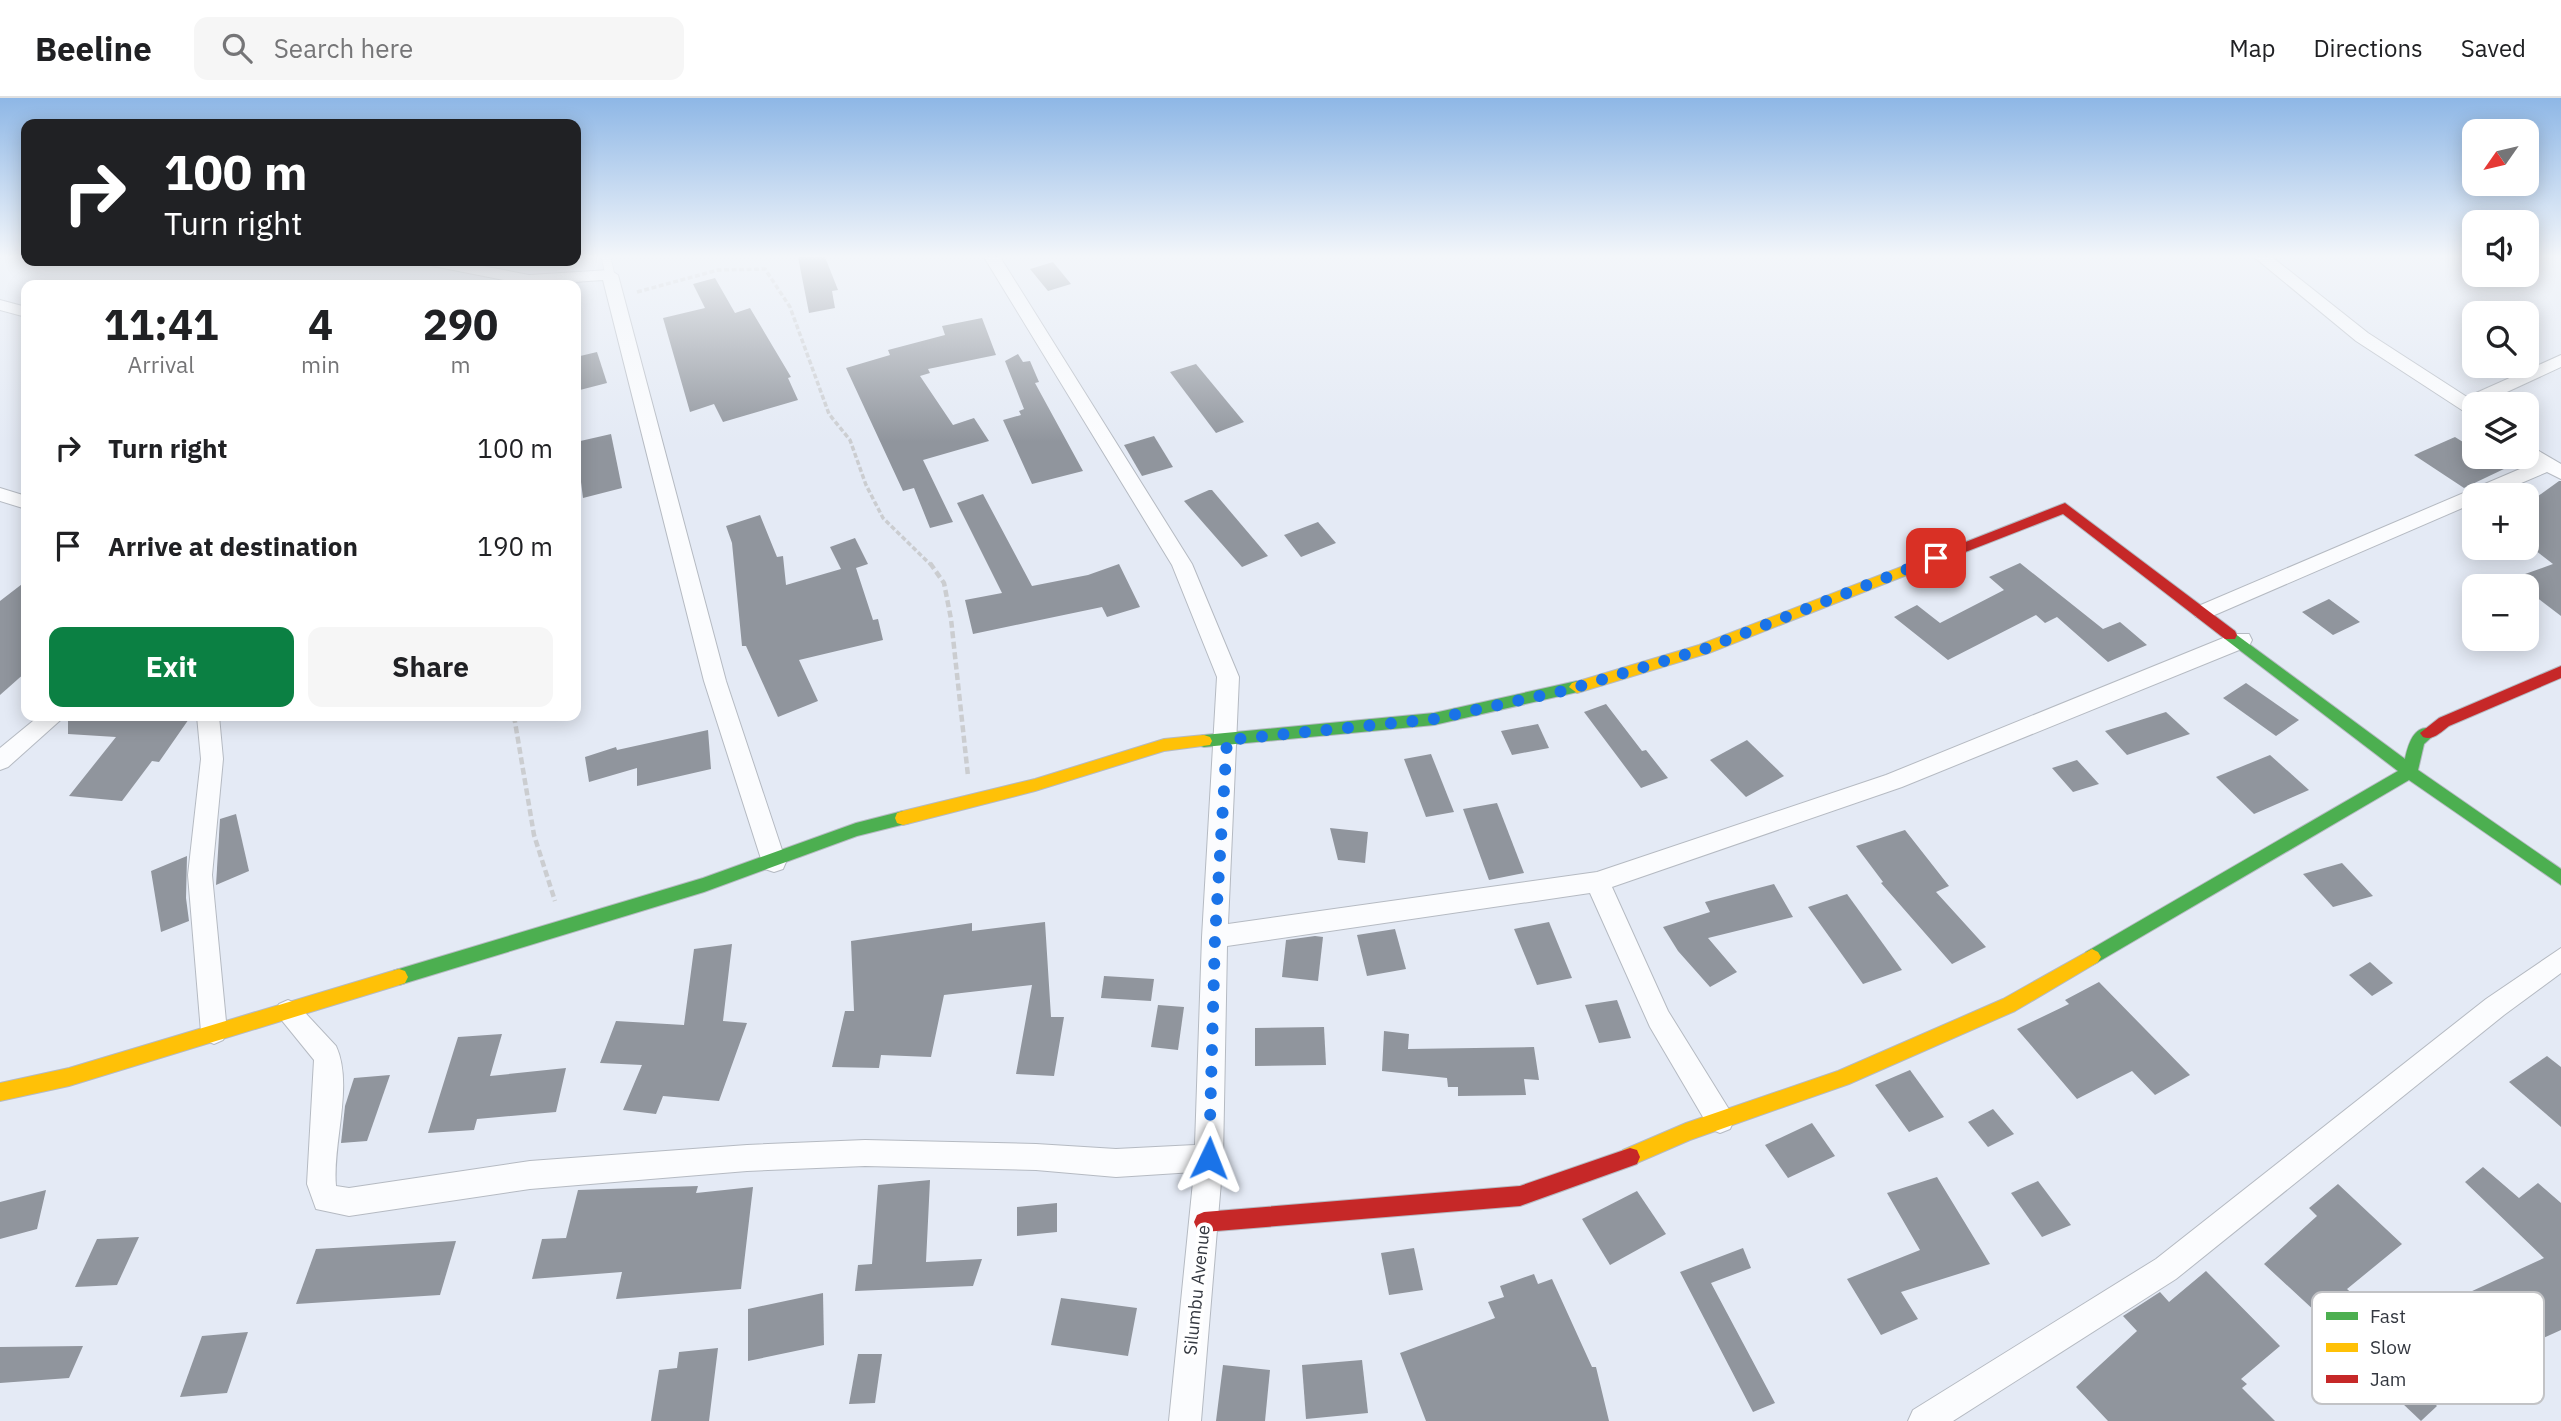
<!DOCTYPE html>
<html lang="en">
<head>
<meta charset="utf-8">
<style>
  :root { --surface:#fff; --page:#f6f6f6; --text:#202124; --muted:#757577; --line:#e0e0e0; --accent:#0b8043 }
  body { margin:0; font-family:"IBM Plex Sans",sans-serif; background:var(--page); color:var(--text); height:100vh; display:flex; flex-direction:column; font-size:26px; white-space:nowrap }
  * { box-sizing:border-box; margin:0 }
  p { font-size:23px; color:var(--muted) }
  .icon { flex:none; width:38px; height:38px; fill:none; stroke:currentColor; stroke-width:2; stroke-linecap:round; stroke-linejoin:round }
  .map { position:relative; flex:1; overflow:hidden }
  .details { position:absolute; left:21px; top:182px; width:560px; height:441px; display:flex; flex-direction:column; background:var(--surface); border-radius:14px; box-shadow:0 4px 18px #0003 }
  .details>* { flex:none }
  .top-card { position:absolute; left:21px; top:21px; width:560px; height:147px; border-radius:14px; box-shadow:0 4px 18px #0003; background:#202124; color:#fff; overflow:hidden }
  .needle { width:46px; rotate:236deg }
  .fabs { position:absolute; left:2462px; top:21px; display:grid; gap:14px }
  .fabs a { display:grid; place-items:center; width:77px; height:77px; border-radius:14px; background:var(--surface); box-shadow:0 4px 18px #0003; font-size:35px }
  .pin { position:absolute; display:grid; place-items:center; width:60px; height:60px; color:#fff; margin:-30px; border-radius:14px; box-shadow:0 4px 10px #0006 }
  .me { position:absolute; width:77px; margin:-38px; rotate:2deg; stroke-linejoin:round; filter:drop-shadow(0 0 5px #0008) }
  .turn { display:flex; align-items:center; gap:24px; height:147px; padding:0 28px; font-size:32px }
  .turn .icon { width:91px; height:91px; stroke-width:2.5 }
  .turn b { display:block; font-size:49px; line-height:60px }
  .eta { display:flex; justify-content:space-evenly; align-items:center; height:119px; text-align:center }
  .eta b { font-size:42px; font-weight:800; line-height:49px }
  .cta { display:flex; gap:14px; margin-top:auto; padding:14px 28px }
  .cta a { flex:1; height:80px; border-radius:14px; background:var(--accent); color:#fff; font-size:28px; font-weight:800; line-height:80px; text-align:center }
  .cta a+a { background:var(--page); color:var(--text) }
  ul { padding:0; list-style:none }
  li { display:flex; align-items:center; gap:21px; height:98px; padding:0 28px }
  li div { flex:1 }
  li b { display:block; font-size:26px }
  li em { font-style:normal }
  header { display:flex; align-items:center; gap:42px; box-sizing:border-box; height:98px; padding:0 35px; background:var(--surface); border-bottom:2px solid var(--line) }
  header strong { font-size:33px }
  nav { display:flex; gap:38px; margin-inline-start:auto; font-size:24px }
  .search { width:490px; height:63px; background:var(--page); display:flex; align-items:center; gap:18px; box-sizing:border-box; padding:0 24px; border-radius:14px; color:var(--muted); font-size:26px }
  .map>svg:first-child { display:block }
  .building { fill:#90959d }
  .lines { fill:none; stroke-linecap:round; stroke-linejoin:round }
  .lane-casing { stroke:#b5bac2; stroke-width:10 }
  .street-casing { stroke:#b5bac2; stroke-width:2 }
  .fast-casing { stroke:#b5bac2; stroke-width:2 }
  .slow-casing { stroke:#b5bac2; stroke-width:2 }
  .jam-casing { stroke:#b5bac2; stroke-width:2 }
  .path-far1 { stroke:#cbcdd0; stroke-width:3.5; stroke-dasharray:5 2.5; stroke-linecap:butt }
  .path { stroke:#cbcdd0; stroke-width:4.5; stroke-dasharray:7 3.5; stroke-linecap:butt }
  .lane { stroke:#fbfcfe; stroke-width:9 }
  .street { fill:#fbfcfe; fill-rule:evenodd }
  .fast { fill:#4caf50; fill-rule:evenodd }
  .slow { fill:#ffc107; fill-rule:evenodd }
  .jam { fill:#c62828; fill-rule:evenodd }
  .route { stroke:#1a73e8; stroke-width:12; stroke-dasharray:0 21.6 }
  .labels { text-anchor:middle; stroke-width:7; stroke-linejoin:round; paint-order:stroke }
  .street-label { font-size:18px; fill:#343840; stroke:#fff }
  .key { fill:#fff; stroke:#c2c3c6; stroke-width:2 }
  .key-label { font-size:19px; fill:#343840 }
</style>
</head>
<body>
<header>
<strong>Beeline</strong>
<div class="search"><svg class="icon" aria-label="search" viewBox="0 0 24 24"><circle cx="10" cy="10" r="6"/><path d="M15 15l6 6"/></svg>Search here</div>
<nav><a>Map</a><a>Directions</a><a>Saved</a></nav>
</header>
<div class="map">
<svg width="2561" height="1323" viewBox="0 0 2561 1323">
  <rect width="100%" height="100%" fill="#e4eaf5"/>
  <!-- building -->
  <g class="building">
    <path d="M798,159H825L838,192L832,193L835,210L809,215Z"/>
    <path d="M1053,164L1071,186L1048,193L1030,171Z"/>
    <path d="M715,180L735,215L750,210L791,279L788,280L798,302L723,324L714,306L690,314L663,220L705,210L693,186Z"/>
    <path d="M982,220L996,257L928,271L930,275L920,278L953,327L974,320L989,343L923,362L953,424L930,430L914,390L903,393L846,270L890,257L888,252L945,237L942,228Z"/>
    <path d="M597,254L607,285L576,293V259Z"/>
    <path d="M1018,256L1023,264L1030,263L1039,284L1035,285L1083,373L1032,386L1003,322L1021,317L1019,313L1024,311L1005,263Z"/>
    <path d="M1196,266L1244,324L1216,335L1170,274Z"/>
    <path d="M611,336L622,390L583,400L576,344Z"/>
    <path d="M1154,338L1173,369L1142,378L1124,347Z"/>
    <path d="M2455,339L2474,351V359H2488L2506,370L2464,390L2414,357Z"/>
    <path d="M2559,383H2561V518L2527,492V488L2511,481L2553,466L2527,446V406Z"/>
    <path d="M1209,392H1212L1268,458L1242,469L1184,403Z"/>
    <path d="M983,396L1032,488L1088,477L1119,466L1140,509L1107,519L1102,509L973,536L965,502L1002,495L957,405Z"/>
    <path d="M760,417L777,459L783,458L786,487L841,471L830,449L855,440L868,466L856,470L873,522L878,521L883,542L799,562L818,603L778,619L746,548H742L732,445L726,428Z"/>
    <path d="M1318,424L1336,445L1301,459L1284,437Z"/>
    <path d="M2020,465L2103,531L2120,524L2147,547L2108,564L2057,519L2045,525L2036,517L1948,562L1894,519L1917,507L1940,525L2004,492L1989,479Z"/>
    <path d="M26,483V574L0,597V503Z"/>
    <path d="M2329,501L2360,524L2333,537L2302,514Z"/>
    <path d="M2246,585L2299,622L2276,638L2223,600Z"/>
    <path d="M1606,606L1642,653L1646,652L1668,680L1641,690L1584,614Z"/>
    <path d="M2166,614L2190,636L2127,657L2105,633Z"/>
    <path d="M68,618H191L159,664L152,663L122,703L69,698L116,639L68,636Z"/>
    <path d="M1538,626L1549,650L1512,657L1501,633Z"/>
    <path d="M708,632L711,671L637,688V670L589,684L585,659L616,649L617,652Z"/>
    <path d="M1747,642L1784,678L1746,699L1710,662Z"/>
    <path d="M1431,656L1454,714L1426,719L1404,661Z"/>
    <path d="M2270,657L2309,692L2254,716L2216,679Z"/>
    <path d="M2077,662L2099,686L2073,694L2052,670Z"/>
    <path d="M1497,705L1524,775L1489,782L1463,711Z"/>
    <path d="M236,716L249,773L216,787L220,721Z"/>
    <path d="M1330,730L1368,734L1365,765L1338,762Z"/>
    <path d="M1905,732L1949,788L1936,794L1986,849L1952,866L1881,785L1883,784L1856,748Z"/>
    <path d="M187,758L186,800L189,823L161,834L151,773Z"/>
    <path d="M2342,765L2373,798L2333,809L2303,776Z"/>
    <path d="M1774,786L1793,819L1708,840L1737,874L1710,889L1678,853L1663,829L1710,814L1705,804Z"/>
    <path d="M1847,796L1902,872L1863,886L1808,809Z"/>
    <path d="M1045,824L1051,919H1064L1054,978L1016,976L1032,887L944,897L931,959L881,957L879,970L832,969L845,913H854L851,843L972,825V833Z"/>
    <path d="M1549,824L1572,880L1537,887L1514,831Z"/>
    <path d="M1395,831L1406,871L1367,878L1357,837Z"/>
    <path d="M1315,838L1323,839L1318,883L1282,879L1286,842Z"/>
    <path d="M732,846L723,923L747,925L719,1003L663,998L656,1016L623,1012L642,967L600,965L616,923L684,927L694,851Z"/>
    <path d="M2370,864L2393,885L2372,898L2349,877Z"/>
    <path d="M1104,878L1154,881L1151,903L1101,900Z"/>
    <path d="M2099,884L2190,977L2155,997L2132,973L2077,1001L2017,931L2069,906L2065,902Z"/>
    <path d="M1617,902L1631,940L1599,945L1585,907Z"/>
    <path d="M1158,907L1184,909L1178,952L1151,949Z"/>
    <path d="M1324,929L1326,967L1255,968V930Z"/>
    <path d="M1384,933L1409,936L1408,951L1534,949L1539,982L1524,981L1526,997L1458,998V989H1448L1447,980L1382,973Z"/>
    <path d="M502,936L490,978L566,970L556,1014L477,1021L474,1032L428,1035L458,939Z"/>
    <path d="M2547,958L2561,969V1029L2509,984Z"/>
    <path d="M1910,972L1944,1019L1909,1034L1875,987Z"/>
    <path d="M390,977L367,1043L341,1045L345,1008L354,980Z"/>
    <path d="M1993,1011L2014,1036L1988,1049L1968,1024Z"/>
    <path d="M1812,1025L1835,1058L1788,1080L1765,1047Z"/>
    <path d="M2483,1069L2519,1100L2538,1085L2561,1105V1232L2519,1251L2470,1194L2544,1160L2465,1084Z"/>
    <path d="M1937,1079L1990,1166L1901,1194L1918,1221L1881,1237L1847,1181L1920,1152L1887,1095Z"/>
    <path d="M930,1082L926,1164L982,1161L973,1188L855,1193L858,1167L872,1166L878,1087Z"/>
    <path d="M2038,1083L2071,1127L2042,1139L2011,1095Z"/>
    <path d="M2338,1086L2402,1146L2347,1191L2359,1202L2331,1228L2264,1166L2317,1118L2309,1110Z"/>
    <path d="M698,1088L696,1095L753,1089L741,1191L616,1201L622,1174L532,1181L542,1141L566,1140L578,1092Z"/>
    <path d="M46,1092L37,1131L0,1141V1104Z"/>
    <path d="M1637,1093L1666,1136L1610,1167L1582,1121Z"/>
    <path d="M1057,1105V1134L1017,1138V1109Z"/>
    <path d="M139,1139L117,1187L75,1189L97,1141Z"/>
    <path d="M456,1143L440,1197L296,1206L316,1151Z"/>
    <path d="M1414,1150L1423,1192L1389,1197L1381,1155Z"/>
    <path d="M1743,1150L1751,1170L1711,1185L1775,1305L1753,1314L1680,1174Z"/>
    <path d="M2206,1173L2280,1248L2241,1281L2247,1286L2242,1290L2275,1323H2108L2076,1289L2137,1233L2123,1218L2160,1194L2169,1204Z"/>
    <path d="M1534,1176L1538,1186L1552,1181L1592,1269H1596L1609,1323H1426L1400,1255L1495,1220L1488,1204L1504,1199L1500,1188Z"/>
    <path d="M823,1195L824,1247L748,1263V1211Z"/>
    <path d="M1061,1200L1137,1210L1128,1258L1051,1247Z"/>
    <path d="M248,1234L227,1295L180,1299L202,1238Z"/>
    <path d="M83,1248L69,1280L0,1285V1249Z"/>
    <path d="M718,1250L709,1323H651L659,1272L677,1270L679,1254Z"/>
    <path d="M858,1256H882L875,1305L849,1306Z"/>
    <path d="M1362,1262L1368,1315L1306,1321L1302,1267Z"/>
    <path d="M1223,1267L1270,1272L1265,1323H1216Z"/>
    <path d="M2400,1273L2437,1308L2421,1323L2383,1287Z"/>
  </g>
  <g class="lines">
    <defs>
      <path id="lane" d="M606,159L610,177"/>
      <g id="street">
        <path d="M984,159H1000L1192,466L1239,579L1228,826L1597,774L1886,677L2233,536H2249L2252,542L2249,548L1902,689L1612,789L1668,913L1730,1013L1734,1022L1730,1031L1720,1035L1710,1031L1650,929L1590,795L1227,848L1223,1060L1201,1323H1169L1194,1074L1116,1079L1036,1072L865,1068L747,1073L530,1091L349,1118L316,1111L307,1086L314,962L275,914L279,906L288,902L297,906L336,948C354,987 332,1046 336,1088L349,1090L530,1063L747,1047L865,1042L1036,1046L1116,1051L1195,1047L1202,839L1217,579L1172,467Z"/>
        <path d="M2254,159H2272L2368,235L2467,299L2561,257V269L2481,306H2474V318L2468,316L2356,243Z"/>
        <path d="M425,163H457L529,177L610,172L618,177L726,583L786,764L783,771L774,774L765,771L762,764L704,583L603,182L529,187L433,168Z"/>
        <path d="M0,202L26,209V219L0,212Z"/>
        <path d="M2527,346L2561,366V381L2547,374L2493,397H2474V405L2210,519H2196L2193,514L2196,509L2534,365L2524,359H2527Z"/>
        <path d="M0,390L26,398V411L0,403Z"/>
        <path d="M39,618H65L8,669L0,672V650Z"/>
        <path d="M197,618H219L223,661L212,777L227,934L223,942L214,946L205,942L201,934L188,777L201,661Z"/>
        <path d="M2561,850V875L2504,917L2176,1181L1953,1323H1908L1913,1312L2156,1161L2486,901Z"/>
      </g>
      <g id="fast">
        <path d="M2230,532L2405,661C2408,647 2414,625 2433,631L2436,635L2424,646L2418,672L2561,771V787L2409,682L2098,864L2092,867L2086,864L2083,859L2086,854L2398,673L2225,541L2223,537Z"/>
        <path d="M1577,583L1585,589L1582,593L1434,627L1204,649L1198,647L1196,643L1198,639L1204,637L1434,615Z"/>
        <path d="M903,713L909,715L911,720L909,725L857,738L704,794L399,887L393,885L390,879L393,873L399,871L703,780L856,725Z"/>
      </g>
      <g id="slow">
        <path d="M1945,452L1950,454L1952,457L1950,460L1709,555L1577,595L1569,589L1572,585L1699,547Z"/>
        <path d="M1204,637L1210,639L1212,643L1210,647L1164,653L1035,693L903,727L897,725L895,720L897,715L903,713L1035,681L1164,641Z"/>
        <path d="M2092,851L2098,854L2101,859L2098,864L2015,913L1849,986L1690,1042L1630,1068L1623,1066L1620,1059L1623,1052L1686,1025L1838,973L2003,901Z"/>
        <path d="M399,871L405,873L408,879L405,885L399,887L69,988L0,1003V985L69,970Z"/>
      </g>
      <g id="jam">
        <path d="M2065,405L2235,533L2237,537L2235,541H2225L2063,416L1950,460H1940L1938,457L1940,454Z"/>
        <path d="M2561,568V580L2449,628C2441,634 2433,643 2423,639L2420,635L2439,620Z"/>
        <path d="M1630,1050L1637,1052L1640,1059L1637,1066L1520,1108L1204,1134L1197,1131L1194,1124L1197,1117L1204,1114L1520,1088Z"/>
      </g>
    </defs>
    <!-- lane casing -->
    <use href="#lane" class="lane-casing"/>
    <!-- street casing -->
    <use href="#street" class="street-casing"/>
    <!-- fast casing -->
    <use href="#fast" class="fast-casing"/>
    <!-- slow casing -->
    <use href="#slow" class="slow-casing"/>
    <!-- jam casing -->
    <use href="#jam" class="jam-casing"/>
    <!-- path-far1 -->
    <path class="path-far1" d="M637,194L718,172L765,171L790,209L829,316L850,342L866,387L883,420L931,467"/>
    <!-- path -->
    <g class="path">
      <path d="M930,465L944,485L951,521L968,678"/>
      <path d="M514,618L534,737L555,803"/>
    </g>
    <!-- lane -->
    <use href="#lane" class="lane"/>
    <!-- street -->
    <use href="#street" class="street"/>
    <!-- fast -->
    <use href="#fast" class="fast"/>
    <!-- slow -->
    <use href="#slow" class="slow"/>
    <!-- jam -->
    <use href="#jam" class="jam"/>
  </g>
  <!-- sky -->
  <linearGradient id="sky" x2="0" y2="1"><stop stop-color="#8eb7e6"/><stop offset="0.46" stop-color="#f3f6fa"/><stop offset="1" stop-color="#f3f6fa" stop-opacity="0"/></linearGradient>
  <rect width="2561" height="344" fill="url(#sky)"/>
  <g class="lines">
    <!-- route -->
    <path class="route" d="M1209,1060L1215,839L1227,642L1434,621L1567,592L1704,551L1936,460"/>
  </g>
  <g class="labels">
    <!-- street labels -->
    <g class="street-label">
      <text transform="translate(1197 1192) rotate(-84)" y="6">Silumbu Avenue</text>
    </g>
  </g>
  <!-- legend -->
  <rect x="2312" y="1194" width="232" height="112" rx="10" class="key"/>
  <rect x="2326" y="1214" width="32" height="8" fill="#4caf50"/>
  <rect x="2326" y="1245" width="32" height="9" fill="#ffc107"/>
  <rect x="2326" y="1277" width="32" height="8" fill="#c62828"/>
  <g class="key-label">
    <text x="2370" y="1225">Fast</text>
    <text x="2370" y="1256">Slow</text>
    <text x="2370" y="1288">Jam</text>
  </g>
</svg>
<div class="fabs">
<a><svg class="needle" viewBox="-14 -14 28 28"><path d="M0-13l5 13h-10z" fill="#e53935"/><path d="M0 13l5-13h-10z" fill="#757577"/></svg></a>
<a><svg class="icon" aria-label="sound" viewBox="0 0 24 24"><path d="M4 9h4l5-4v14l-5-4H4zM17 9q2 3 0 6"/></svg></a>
<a><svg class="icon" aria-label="search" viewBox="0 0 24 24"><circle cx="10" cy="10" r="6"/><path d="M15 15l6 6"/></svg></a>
<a><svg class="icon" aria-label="layers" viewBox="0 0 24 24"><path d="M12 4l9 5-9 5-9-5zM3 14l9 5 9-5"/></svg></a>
<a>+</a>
<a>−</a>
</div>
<div class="pin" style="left:1936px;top:460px;background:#d93025"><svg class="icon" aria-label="arrive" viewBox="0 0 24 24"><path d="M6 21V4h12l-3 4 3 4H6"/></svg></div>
<svg class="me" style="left:1209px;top:1060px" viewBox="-20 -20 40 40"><path d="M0-17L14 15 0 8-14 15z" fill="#1a73e8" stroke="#fff" stroke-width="4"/></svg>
<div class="top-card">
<div class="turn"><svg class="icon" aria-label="right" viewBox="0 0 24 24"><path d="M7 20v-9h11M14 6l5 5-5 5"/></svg><div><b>100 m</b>Turn right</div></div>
</div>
<section class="details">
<div class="eta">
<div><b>11:41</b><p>Arrival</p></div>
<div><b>4</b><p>min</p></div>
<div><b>290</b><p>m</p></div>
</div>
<ul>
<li><svg class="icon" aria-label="right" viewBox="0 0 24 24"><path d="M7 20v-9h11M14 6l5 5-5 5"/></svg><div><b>Turn right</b></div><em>100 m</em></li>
<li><svg class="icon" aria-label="arrive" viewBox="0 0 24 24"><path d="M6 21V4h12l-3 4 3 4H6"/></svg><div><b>Arrive at destination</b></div><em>190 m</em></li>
</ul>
<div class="cta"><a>Exit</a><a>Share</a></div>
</section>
</div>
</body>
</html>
